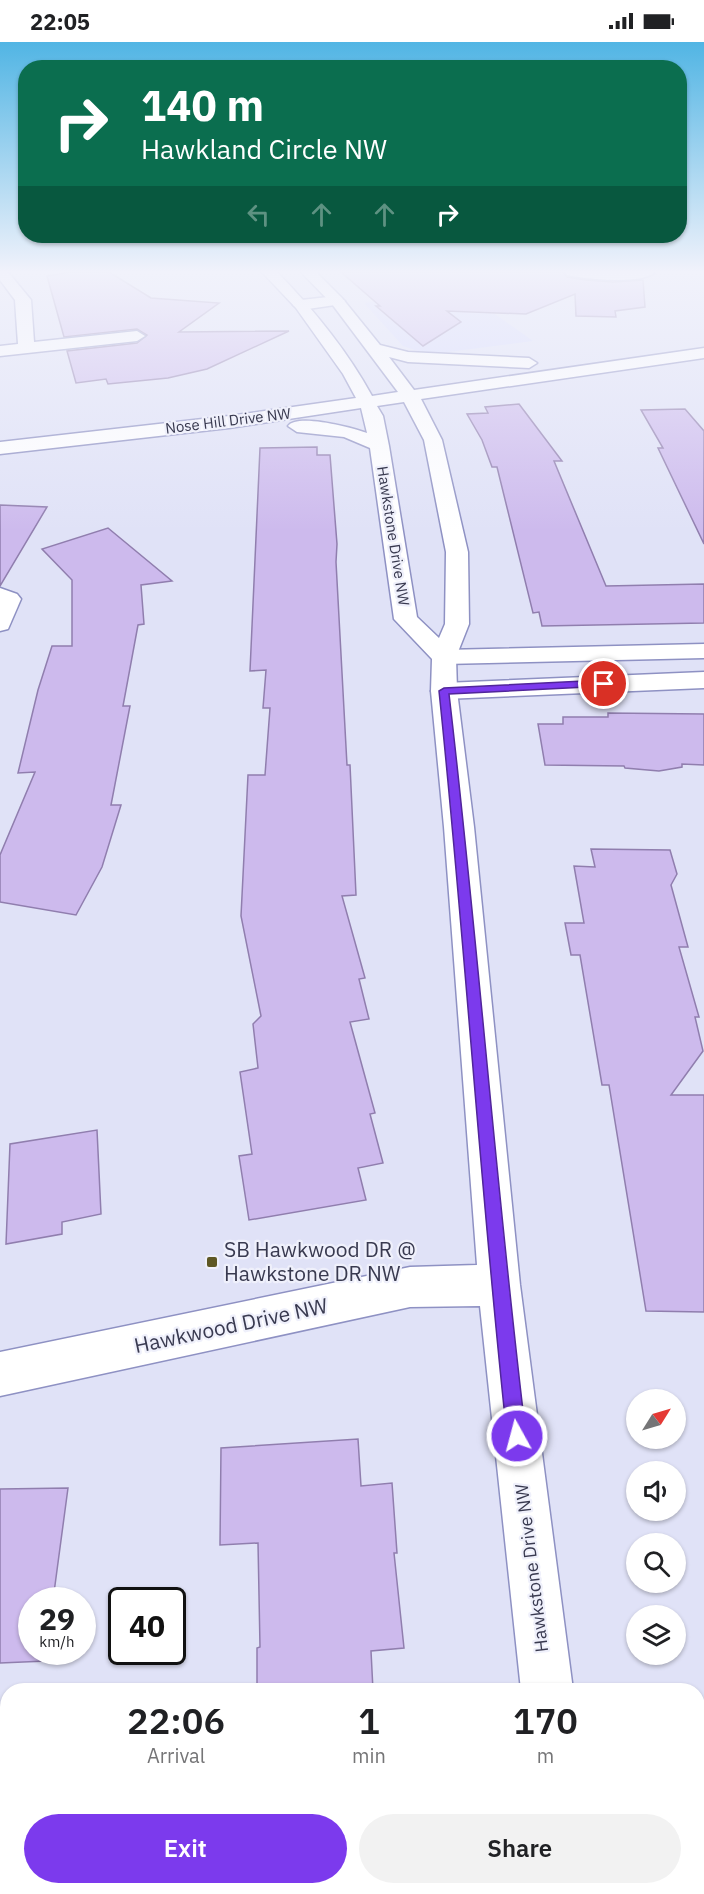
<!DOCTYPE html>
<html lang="en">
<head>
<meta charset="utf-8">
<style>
  :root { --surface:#fff; --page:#f2f2f2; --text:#202124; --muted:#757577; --accent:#7c3aed }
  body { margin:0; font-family:"IBM Plex Sans",sans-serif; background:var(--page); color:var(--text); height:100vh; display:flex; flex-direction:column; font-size:22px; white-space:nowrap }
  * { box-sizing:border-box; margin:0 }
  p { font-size:20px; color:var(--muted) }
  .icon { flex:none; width:33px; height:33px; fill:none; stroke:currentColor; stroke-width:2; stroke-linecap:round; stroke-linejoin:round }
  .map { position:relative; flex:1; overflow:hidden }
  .sheet { position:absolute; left:0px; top:1641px; width:705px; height:212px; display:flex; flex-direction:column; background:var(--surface); border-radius:24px 24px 0 0; box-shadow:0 2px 4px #0004 }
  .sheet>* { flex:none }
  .hud { position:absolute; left:18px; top:18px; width:669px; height:183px; border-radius:24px; box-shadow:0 2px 4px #0004; background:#0b6e4f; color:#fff; overflow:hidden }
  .needle { width:39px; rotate:53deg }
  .fabs { position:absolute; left:626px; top:1347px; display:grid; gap:12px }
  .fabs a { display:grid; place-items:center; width:60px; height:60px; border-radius:50%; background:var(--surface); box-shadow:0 2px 4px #0004; font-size:30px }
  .speed { position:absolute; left:18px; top:1545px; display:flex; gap:12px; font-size:30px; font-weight:700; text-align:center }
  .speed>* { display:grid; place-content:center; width:78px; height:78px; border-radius:50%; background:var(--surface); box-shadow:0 2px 4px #0004; line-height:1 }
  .speed small { font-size:15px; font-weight:400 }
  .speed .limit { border:3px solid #111; border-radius:9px; background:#fff; color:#111 }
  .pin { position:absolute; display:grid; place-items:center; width:51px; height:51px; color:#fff; margin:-26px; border:3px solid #fff; border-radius:50%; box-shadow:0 2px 6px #0007 }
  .me { position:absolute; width:66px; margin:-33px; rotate:353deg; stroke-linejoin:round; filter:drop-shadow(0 0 4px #0008) }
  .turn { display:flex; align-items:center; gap:21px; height:126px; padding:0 24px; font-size:27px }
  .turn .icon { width:78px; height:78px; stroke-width:2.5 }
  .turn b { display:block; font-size:42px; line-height:51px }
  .lanes { display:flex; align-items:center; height:57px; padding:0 24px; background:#0003; justify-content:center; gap:30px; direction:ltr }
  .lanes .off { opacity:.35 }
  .eta { display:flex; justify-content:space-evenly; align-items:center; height:102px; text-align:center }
  .eta b { font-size:36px; font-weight:600; line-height:42px }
  .primary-button { display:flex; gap:12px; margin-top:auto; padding:12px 24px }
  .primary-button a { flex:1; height:69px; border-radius:36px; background:var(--accent); color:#fff; font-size:24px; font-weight:600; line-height:69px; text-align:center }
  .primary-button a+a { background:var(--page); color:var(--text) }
  .status { display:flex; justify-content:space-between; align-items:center; height:42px; padding:0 30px; background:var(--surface); direction:ltr }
  .status svg { height:16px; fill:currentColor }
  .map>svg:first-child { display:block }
  .built { fill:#d6d9fe }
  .building { fill:#cdbaed; stroke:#907eae; stroke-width:1.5 }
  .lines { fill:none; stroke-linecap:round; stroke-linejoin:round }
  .street-casing { stroke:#8e91c3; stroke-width:3 }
  .secondary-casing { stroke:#8e91c3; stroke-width:3 }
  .street { fill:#fff; fill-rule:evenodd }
  .secondary { fill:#fff; fill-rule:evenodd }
  .route { fill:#7c3aed; stroke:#51269a; stroke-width:1.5 }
  .poi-dot { fill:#5e5724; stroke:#eff0fb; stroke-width:2 }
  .labels { text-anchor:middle; stroke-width:4.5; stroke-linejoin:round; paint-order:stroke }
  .far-street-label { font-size:15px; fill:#393a50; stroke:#eff0fb }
  .street-label { font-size:18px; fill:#393a50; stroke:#eff0fb }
  .near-poi-label { font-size:21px; fill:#393a50; stroke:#eff0fb; text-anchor:start }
  .near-street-label { font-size:21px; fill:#393a50; stroke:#eff0fb }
</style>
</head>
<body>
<div class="status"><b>22:05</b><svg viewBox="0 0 49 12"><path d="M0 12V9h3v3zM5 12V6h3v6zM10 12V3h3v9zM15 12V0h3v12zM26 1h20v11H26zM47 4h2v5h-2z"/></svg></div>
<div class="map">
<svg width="704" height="1852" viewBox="0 0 704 1852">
  <rect width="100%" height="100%" fill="#e0e2f7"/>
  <!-- built -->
  <path class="built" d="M458,246L533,299L440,311L418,309L403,304L364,261Z"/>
  <!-- building -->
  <g class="building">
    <path d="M71,230H109L151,256L219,261L179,290L289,289L207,327L168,336L108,342L106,337L76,341L67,309L137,301L147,293L137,287L64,295L47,234Z"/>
    <path d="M341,230H563L567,235L586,238L613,240L643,238L645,265L615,269L616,275L576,274L575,252L526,272L447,269L461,280L423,304L376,264H380Z"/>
    <path d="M519,362L562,419H554L606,544L704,542V581L542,584L539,570L533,571L497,425H492L482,398L467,372L488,371L485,365Z"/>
    <path d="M685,367L704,389V502L658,406H663L641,368Z"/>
    <path d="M317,405V413H330L337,502L336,520L347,723H350L356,853L342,854L365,936L359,937L369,977L350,980L375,1071L370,1072L383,1121L358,1126L366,1158L249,1178L239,1114L252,1112L240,1030L258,1026L253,982L261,974L241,874L248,733H265L270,666H263L266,628L250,629L260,406Z"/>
    <path d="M0,463L47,465L0,544Z"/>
    <path d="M108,486L172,539L141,543L144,582L138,583L123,664H130L111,763H121L102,825L76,873L0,860V813L35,730L18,731L38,648L52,604H72V538L42,507Z"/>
    <path d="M608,671L704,672V723L682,722V725L659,729L625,726L624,724L545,723L538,682H563V675H608Z"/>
    <path d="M591,807L670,808L677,832L671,843L688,905H679L699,975H695L703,1009L671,1053H704V1270L646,1269L609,1043H602L580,913H571L565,881H584L574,824L595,825Z"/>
    <path d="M97,1088L101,1172L62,1180V1192L6,1202L10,1102Z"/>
    <path d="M358,1397L361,1444L392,1441L397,1511H394L404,1606L371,1609L373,1648H257V1606L260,1605L258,1501L220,1503L221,1406Z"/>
    <path d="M68,1446L53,1558H32V1610H47L46,1619L0,1621V1447Z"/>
  </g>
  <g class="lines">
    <defs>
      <g id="street">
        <path d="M0,230H8L31,258L34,300L137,289L145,294L137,299L0,314V304L18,302L15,258L0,238Z"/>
        <path d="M565,230H655C643,243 584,237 567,233Z"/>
        <path d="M337,254L345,259L342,262L301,268L293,263L301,258Z"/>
        <path d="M0,546L17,552L21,557L8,587L0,589Z"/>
        <path d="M704,602V616L444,622L435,620L432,615L435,610L444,608Z"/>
        <path d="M704,630V646L444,657L435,654L431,649L435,644L444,641Z"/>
      </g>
      <g id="secondary">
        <path d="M262,230H277C313,267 347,308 372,354L398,350L332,262L301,230H316L342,256L380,303L408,310L529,316L537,321L529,326L408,320L389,315L414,348L704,306V316L421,357L442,398L468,510L469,582L456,615L457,649L474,785L520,1243L573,1648H521L480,1264L410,1265L0,1354V1310L410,1225L477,1223L444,785L431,649L432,617L394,577L370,406L344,395L297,390L288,384C297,371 353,386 367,391L361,366L229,386L0,412V400L229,374L356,356L343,332L296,266ZM404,360L424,398L446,510L445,582L439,596L417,575L389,404L383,374L377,364Z"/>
        <path d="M541,1845H599L600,1852H542Z"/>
      </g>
    </defs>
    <!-- street casing -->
    <use href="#street" class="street-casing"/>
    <!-- secondary casing -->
    <use href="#secondary" class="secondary-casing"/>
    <!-- street -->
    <use href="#street" class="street"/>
    <!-- secondary -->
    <use href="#secondary" class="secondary"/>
  </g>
  <!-- sky -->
  <linearGradient id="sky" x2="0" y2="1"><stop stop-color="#51b5e4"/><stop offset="0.47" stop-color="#f1f2fb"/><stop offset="1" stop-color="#f1f2fb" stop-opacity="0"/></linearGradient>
  <rect width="704" height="489" fill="url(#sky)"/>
  <!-- route -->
  <path class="route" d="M604,638L609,642L607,644L449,652C478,899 496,1147 526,1394L523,1400L517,1403L510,1400L507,1394C480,1146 465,897 439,649L444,646Z"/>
  <!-- markers -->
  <rect class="poi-dot" x="206" y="1214" width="12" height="12" rx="3"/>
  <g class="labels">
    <!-- far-street labels -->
    <g class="far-street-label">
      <text transform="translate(228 379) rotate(-7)" y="5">Nose Hill Drive NW</text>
      <text transform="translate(393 494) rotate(81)" y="5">Hawkstone Drive NW</text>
    </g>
    <!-- street labels -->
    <g class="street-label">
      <text transform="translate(532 1526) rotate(-97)" y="6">Hawkstone Drive NW</text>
    </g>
    <!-- near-poi labels -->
    <g class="near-poi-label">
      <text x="224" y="1215">SB Hawkwood DR @<tspan x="224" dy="24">Hawkstone DR NW</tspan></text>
    </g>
    <!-- near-street labels -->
    <g class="near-street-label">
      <text transform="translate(231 1284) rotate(-12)" y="7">Hawkwood Drive NW</text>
    </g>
  </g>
</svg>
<div class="fabs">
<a><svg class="needle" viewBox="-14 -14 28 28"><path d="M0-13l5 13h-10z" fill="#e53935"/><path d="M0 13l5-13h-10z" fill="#757577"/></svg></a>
<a><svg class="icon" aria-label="sound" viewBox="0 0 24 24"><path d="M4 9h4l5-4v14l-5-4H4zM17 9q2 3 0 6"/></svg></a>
<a><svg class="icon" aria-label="search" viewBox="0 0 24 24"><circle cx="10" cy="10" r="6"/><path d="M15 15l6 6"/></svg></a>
<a><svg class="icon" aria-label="layers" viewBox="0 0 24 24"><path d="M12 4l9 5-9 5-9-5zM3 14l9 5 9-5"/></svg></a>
</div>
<div class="speed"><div>29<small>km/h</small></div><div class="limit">40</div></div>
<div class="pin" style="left:604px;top:642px;background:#d93025"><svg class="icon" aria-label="arrive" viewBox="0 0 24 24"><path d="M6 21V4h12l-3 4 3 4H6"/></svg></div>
<svg class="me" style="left:517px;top:1394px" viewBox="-20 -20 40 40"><circle r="17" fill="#7c3aed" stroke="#fff" stroke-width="3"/><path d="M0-11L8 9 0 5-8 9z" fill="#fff"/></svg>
<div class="hud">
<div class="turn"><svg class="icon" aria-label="right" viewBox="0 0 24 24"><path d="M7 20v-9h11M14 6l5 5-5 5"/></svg><div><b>140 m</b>Hawkland Circle NW</div></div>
<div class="lanes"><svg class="icon off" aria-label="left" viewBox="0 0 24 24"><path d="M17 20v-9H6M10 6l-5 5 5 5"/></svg><svg class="icon off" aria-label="ahead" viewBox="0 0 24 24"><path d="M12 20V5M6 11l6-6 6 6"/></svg><svg class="icon off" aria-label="ahead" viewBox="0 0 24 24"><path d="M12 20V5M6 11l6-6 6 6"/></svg><svg class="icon" aria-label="right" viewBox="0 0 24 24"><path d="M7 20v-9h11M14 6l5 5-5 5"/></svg></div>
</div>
<section class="sheet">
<div class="eta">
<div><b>22:06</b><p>Arrival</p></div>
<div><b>1</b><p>min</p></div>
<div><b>170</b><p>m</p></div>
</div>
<div class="primary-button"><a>Exit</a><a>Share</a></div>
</section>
</div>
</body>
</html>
